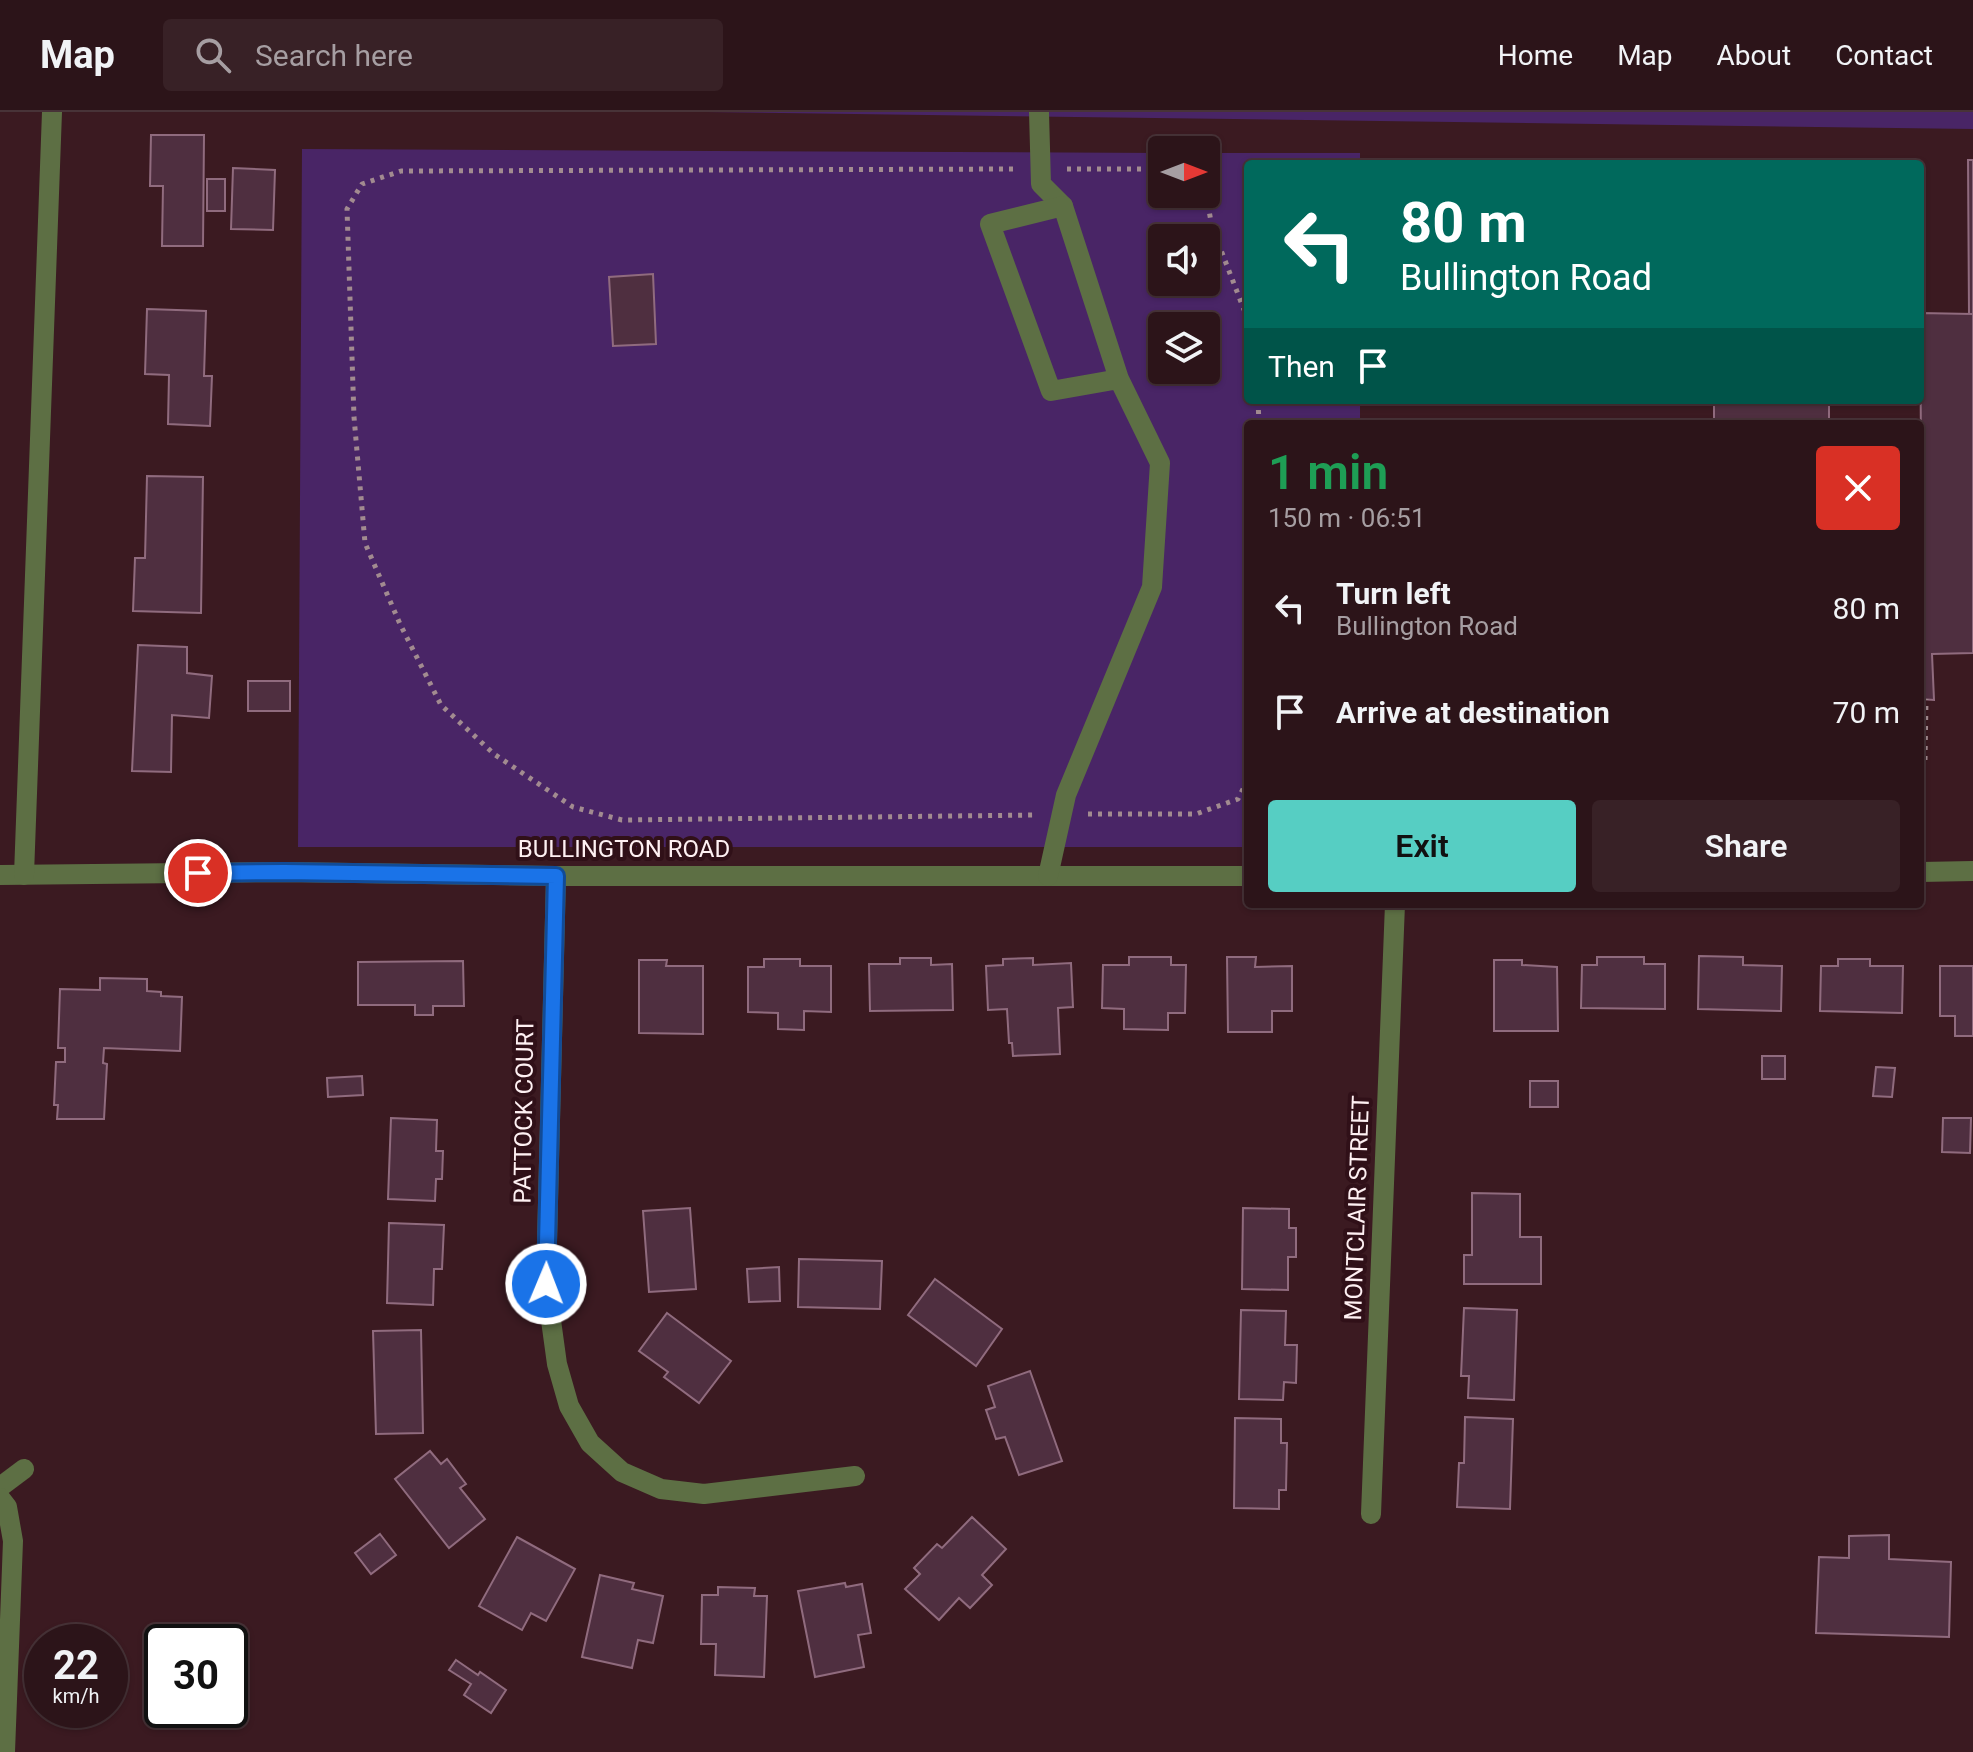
<!DOCTYPE html>
<html lang="en">
<head>
<meta charset="utf-8">
<style>
  :root { --surface:#2c1419; --page:#382126; --text:#f1f3f6; --muted:#a69ea2; --line:#483338; --accent:#56cec3 }
  body { margin:0; font-family:Roboto,sans-serif; background:var(--page); color:var(--text); height:100vh; display:flex; flex-direction:column; font-size:30px; white-space:nowrap }
  * { box-sizing:border-box; margin:0 }
  p { font-size:26px; color:var(--muted) }
  .icon { flex:none; width:44px; height:44px; fill:none; stroke:currentColor; stroke-width:2; stroke-linecap:round; stroke-linejoin:round }
  .map { position:relative; flex:1; overflow:hidden }
  .side { position:absolute; left:1244px; top:308px; width:680px; height:488px; display:flex; flex-direction:column; background:var(--surface); border-radius:8px; box-shadow:0 2px 6px #0004,0 0 0 2px var(--line) }
  .side>* { flex:none }
  .guide { position:absolute; left:1244px; top:48px; width:680px; height:244px; border-radius:8px; box-shadow:0 2px 6px #0004,0 0 0 2px var(--line); background:#00695c; color:#fff; overflow:hidden }
  .needle { width:52px; rotate:90deg }
  .buttons { position:absolute; left:1148px; top:24px; display:grid; gap:16px }
  .buttons a { display:grid; place-items:center; width:72px; height:72px; border-radius:8px; background:var(--surface); box-shadow:0 2px 6px #0004,0 0 0 2px var(--line); font-size:40px }
  .speed { position:absolute; left:24px; top:1512px; display:flex; gap:16px; font-size:40px; font-weight:700; text-align:center }
  .speed>* { display:grid; place-content:center; width:104px; height:104px; border-radius:50%; background:var(--surface); box-shadow:0 2px 6px #0004,0 0 0 2px var(--line); line-height:1 }
  .speed small { font-size:20px; font-weight:400 }
  .speed .limit { border:4px solid #111; border-radius:12px; background:#fff; color:#111 }
  .pin { position:absolute; display:grid; place-items:center; width:68px; height:68px; color:#fff; margin:-34px; border:4px solid #fff; border-radius:50%; box-shadow:0 2px 8px #0007 }
  .me { position:absolute; width:88px; margin:-44px; rotate:1deg; stroke-linejoin:round; filter:drop-shadow(0 0 6px #0008) }
  .turn { display:flex; align-items:center; gap:28px; height:168px; padding:0 24px; font-size:36px }
  .turn .icon { width:104px; height:104px; stroke-width:2.5 }
  .turn b { display:block; font-size:56px; line-height:68px }
  .then { display:flex; align-items:center; height:76px; padding:0 24px; background:#0003; gap:16px; font-size:30px }
  .round { display:grid; place-items:center; flex:none; width:84px; height:84px; border-radius:8px; background:var(--page) }
  .headline { display:flex; align-items:center; justify-content:space-between; height:136px; padding:0 24px }
  h1 { font-size:48px; font-weight:600; line-height:60px; color:#1e9e55 }
  .cta { display:flex; gap:16px; margin-top:auto; padding:16px 24px }
  .cta a { flex:1; height:92px; border-radius:8px; background:var(--accent); color:#111; font-size:32px; font-weight:600; line-height:92px; text-align:center }
  .cta a+a { background:var(--page); color:var(--text) }
  ul { padding:0; list-style:none }
  li { display:flex; align-items:center; gap:24px; height:104px; padding:0 24px }
  li div { flex:1 }
  li b { display:block; font-size:30px }
  li em { font-style:normal }
  header { display:flex; align-items:center; gap:48px; box-sizing:border-box; height:112px; padding:0 40px; background:var(--surface); border-bottom:2px solid var(--line) }
  header strong { font-size:38px }
  nav { display:flex; gap:44px; margin-inline-start:auto; font-size:28px }
  .search { width:560px; height:72px; background:var(--page); display:flex; align-items:center; gap:20px; box-sizing:border-box; padding:0 28px; border-radius:8px; color:var(--muted); font-size:30px }
  .map>svg:first-child { display:block }
  .green { fill:#492566; fill-rule:evenodd }
  .building { fill:#4f2f40; stroke:#906b7e; stroke-width:2 }
  .lines { fill:none; stroke-linecap:round; stroke-linejoin:round }
  .path { stroke:#a28b90; stroke-width:5; stroke-dasharray:4 6; stroke-linecap:butt }
  .minor { stroke:#5d6f44; stroke-width:20 }
  .route-casing { stroke:#114b97; stroke-width:20 }
  .route { stroke:#1a73e8; stroke-width:14 }
  .labels { text-anchor:middle; stroke-width:8; stroke-linejoin:round; paint-order:stroke }
  .street-label { font-size:24px; fill:#fef0f2; stroke:#301018 }
</style>
</head>
<body>
<header>
<strong>Map</strong>
<div class="search"><svg class="icon" aria-label="search" viewBox="0 0 24 24"><circle cx="10" cy="10" r="6"/><path d="M15 15l6 6"/></svg>Search here</div>
<nav><a>Home</a><a>Map</a><a>About</a><a>Contact</a></nav>
</header>
<div class="map">
<svg width="1973" height="1640" viewBox="0 0 1973 1640">
  <rect width="100%" height="100%" fill="#3b1a21"/>
  <!-- green -->
  <g class="green">
    <path d="M705,0H1973V17Z"/>
    <path d="M302,37L1162,41V82H1206V41H1360V52H1248V288H1360V312H1248V735H298ZM1162,126H1206V170H1162ZM1162,214H1206V258H1162Z"/>
  </g>
  <!-- building -->
  <g class="building">
    <path d="M151,23H204L203,134H162L163,74H150Z"/>
    <path d="M1968,48H1973V202H1969Z"/>
    <path d="M233,56L275,58L273,118L231,117Z"/>
    <rect x="207" y="67" width="18" height="32"/>
    <path d="M653,162L656,232L613,234L609,165Z"/>
    <path d="M147,197L206,199L204,264H212L210,314L168,312L169,263L145,262Z"/>
    <path d="M1920,201L1973,202V541L1932,542L1934,588L1920,587V463H1922Z"/>
    <rect x="1714" y="288" width="115" height="24"/>
    <path d="M147,364L203,365L201,501L133,499L135,446H145Z"/>
    <path d="M138,533L187,535V561L212,564L209,606L172,603L171,660L132,659Z"/>
    <rect x="248" y="569" width="42" height="30"/>
    <path d="M1699,844L1743,845V853L1782,854L1781,899L1698,897Z"/>
    <path d="M1129,845H1171V853H1186L1185,901H1168V918L1124,917V897L1102,896L1103,853H1129Z"/>
    <path d="M1227,845H1256L1255,855L1292,854V899H1272V920H1228Z"/>
    <path d="M1597,845H1644V852H1665V897L1581,896L1582,853H1597Z"/>
    <path d="M900,846H931V853L952,852L953,898L870,899L869,852H900Z"/>
    <path d="M1033,846V853L1071,851L1073,895L1058,896L1060,942L1013,944L1012,931H1009L1007,897L988,898L986,854L1003,853V847Z"/>
    <path d="M764,847H800V854H831V900L804,899V918L778,917V901L748,900V855H764Z"/>
    <path d="M1838,847H1870V854H1903L1902,901L1820,899L1821,854H1838Z"/>
    <path d="M639,848H667L666,854H703V922L639,921Z"/>
    <path d="M1494,848H1522V853L1557,855L1558,919H1494Z"/>
    <path d="M463,849L464,894H433V903H415V893H358V850Z"/>
    <path d="M1940,854H1973V924H1955V904H1940Z"/>
    <path d="M100,866L147,867V879L161,880V884L182,885L180,939L104,936L103,951L107,952L104,1007H57L58,993H54L56,950H65V936H58L60,877L100,878Z"/>
    <rect x="1762" y="944" width="23" height="23"/>
    <path d="M1876,955L1895,956L1892,985L1873,984Z"/>
    <path d="M362,964L363,983L328,985L327,966Z"/>
    <rect x="1530" y="969" width="28" height="26"/>
    <path d="M391,1006L437,1008L436,1039H443L442,1067H436L435,1089L388,1087Z"/>
    <path d="M1943,1006H1971L1970,1041L1942,1040Z"/>
    <path d="M1472,1081L1520,1082V1125H1541V1172H1464V1143H1472Z"/>
    <path d="M690,1096L696,1177L649,1180L643,1099Z"/>
    <path d="M1243,1096L1289,1097V1116H1296V1145H1288V1178L1242,1177Z"/>
    <path d="M389,1111L444,1113L442,1157H434L433,1193L387,1191Z"/>
    <path d="M799,1147L882,1149L880,1197L798,1195Z"/>
    <path d="M779,1155L780,1189L749,1190L747,1157Z"/>
    <path d="M935,1167L1002,1217L976,1254L908,1203Z"/>
    <path d="M1464,1196L1517,1198L1514,1288L1468,1286L1469,1264H1461Z"/>
    <path d="M1241,1198L1286,1199L1285,1233H1297L1296,1271L1284,1270L1283,1288L1239,1287Z"/>
    <path d="M667,1201L731,1249L699,1291L664,1265L668,1260L639,1239Z"/>
    <path d="M421,1218L423,1321L376,1322L373,1219Z"/>
    <path d="M1030,1259L1062,1349L1019,1363L1005,1325L996,1327L986,1298L995,1295L988,1274Z"/>
    <path d="M1465,1305L1513,1307L1510,1397L1457,1395L1459,1351H1464Z"/>
    <path d="M1235,1306L1281,1307V1331H1287L1286,1378H1279V1397L1234,1396Z"/>
    <path d="M430,1339L441,1352L447,1347L466,1372L460,1376L485,1407L449,1436L395,1367Z"/>
    <path d="M972,1405L1006,1437L982,1463L992,1473L970,1496L959,1486L939,1508L905,1477L920,1462L914,1456L937,1432L942,1436Z"/>
    <path d="M380,1422L396,1443L371,1462L355,1441Z"/>
    <path d="M1889,1423V1447L1951,1450L1949,1525L1816,1521L1819,1445L1849,1446V1424Z"/>
    <path d="M517,1425L575,1457L546,1509L531,1501L522,1518L479,1494Z"/>
    <path d="M600,1463L634,1471L632,1477L663,1484L653,1531L638,1528L632,1556L582,1545Z"/>
    <path d="M845,1471L846,1475L862,1472L871,1521L858,1523L864,1555L815,1565L798,1479Z"/>
    <path d="M718,1475L755,1476L754,1484H767L764,1565L715,1563L716,1532H701L702,1483H718Z"/>
    <path d="M456,1548L478,1563L480,1560L506,1578L491,1601L464,1583L471,1572L449,1558Z"/>
  </g>
  <g class="lines">
    <!-- path -->
    <g class="path">
      <path d="M1013,57L401,59L362,72L347,97L354,305L365,431L400,512L441,593L494,642L573,695L622,708L1034,703"/>
      <path d="M1067,57H1162"/>
      <path d="M1206,82L1212,115L1248,208"/>
      <path d="M1258,288L1259,312"/>
      <path d="M1925,648L1926,587"/>
      <path d="M1088,702H1196L1238,687L1248,667"/>
    </g>
    <!-- minor -->
    <g class="minor">
      <path d="M1039,0L1041,72L1063,94"/>
      <path d="M1920,760L1973,759"/>
      <path d="M0,763L284,760L556,764H1248"/>
      <path d="M24,763L52,0"/>
      <path d="M556,764L546,1172L557,1252L569,1294L590,1331L622,1360L661,1377L704,1382L855,1364"/>
      <path d="M1048,764L1066,683L1152,475L1160,351L1119,267L1063,94L990,112L1051,279L1119,267"/>
      <path d="M0,1375L24,1357"/>
      <path d="M0,1386L7,1395L13,1429L5,1640"/>
      <path d="M1371,1402L1395,792"/>
    </g>
  </g>
  <g class="lines">
    <defs>
      <path id="route" d="M198,761L284,760L556,764L546,1172"/>
    </defs>
    <!-- route casing -->
    <use href="#route" class="route-casing"/>
    <!-- route -->
    <use href="#route" class="route"/>
  </g>
  <g class="labels">
    <!-- street labels -->
    <g class="street-label">
      <text x="624" y="745">BULLINGTON ROAD</text>
      <text transform="translate(524 999) rotate(-89)" y="8">PATTOCK COURT</text>
      <text transform="translate(1357 1096) rotate(-88)" y="8">MONTCLAIR STREET</text>
    </g>
  </g>
</svg>
<div class="buttons">
<a><svg class="needle" viewBox="-14 -14 28 28"><path d="M0-13l5 13h-10z" fill="#e53935"/><path d="M0 13l5-13h-10z" fill="#a69ea2"/></svg></a>
<a><svg class="icon" aria-label="sound" viewBox="0 0 24 24"><path d="M4 9h4l5-4v14l-5-4H4zM17 9q2 3 0 6"/></svg></a>
<a><svg class="icon" aria-label="layers" viewBox="0 0 24 24"><path d="M12 4l9 5-9 5-9-5zM3 14l9 5 9-5"/></svg></a>
</div>
<div class="speed"><div>22<small>km/h</small></div><div class="limit">30</div></div>
<div class="pin" style="left:198px;top:761px;background:#d93025"><svg class="icon" aria-label="arrive" viewBox="0 0 24 24"><path d="M6 21V4h12l-3 4 3 4H6"/></svg></div>
<svg class="me" style="left:546px;top:1172px" viewBox="-20 -20 40 40"><circle r="17" fill="#1a73e8" stroke="#fff" stroke-width="3"/><path d="M0-11L8 9 0 5-8 9z" fill="#fff"/></svg>
<div class="guide">
<div class="turn"><svg class="icon" aria-label="left" viewBox="0 0 24 24"><path d="M17 20v-9H6M10 6l-5 5 5 5"/></svg><div><b>80 m</b>Bullington Road</div></div>
<div class="then">Then<svg class="icon" aria-label="arrive" viewBox="0 0 24 24"><path d="M6 21V4h12l-3 4 3 4H6"/></svg></div>
</div>
<section class="side">
<div class="headline"><div><h1>1 min</h1><p>150 m · 06:51</p></div><a class="round" style="background:#d93025;color:#fff"><svg class="icon" aria-label="close" viewBox="0 0 24 24"><path d="M6 6l12 12M18 6L6 18"/></svg></a></div>
<ul>
<li><svg class="icon" aria-label="left" viewBox="0 0 24 24"><path d="M17 20v-9H6M10 6l-5 5 5 5"/></svg><div><b>Turn left</b><p>Bullington Road</p></div><em>80 m</em></li>
<li><svg class="icon" aria-label="arrive" viewBox="0 0 24 24"><path d="M6 21V4h12l-3 4 3 4H6"/></svg><div><b>Arrive at destination</b></div><em>70 m</em></li>
</ul>
<div class="cta"><a>Exit</a><a>Share</a></div>
</section>
</div>
</body>
</html>
